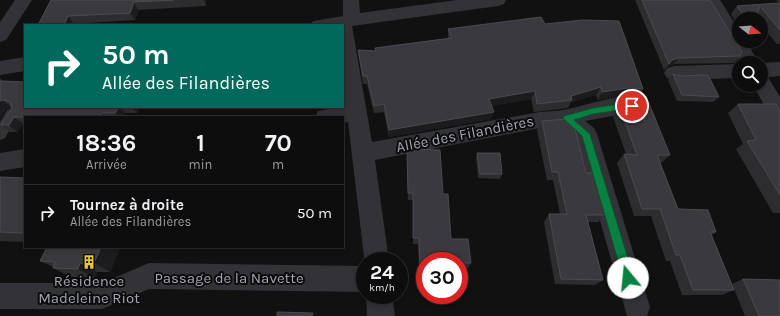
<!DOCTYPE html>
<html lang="fr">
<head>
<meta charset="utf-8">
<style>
  :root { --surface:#0d0d0e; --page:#161617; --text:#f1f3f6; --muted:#9a9c9e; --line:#2d2d2e }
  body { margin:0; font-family:Karla,sans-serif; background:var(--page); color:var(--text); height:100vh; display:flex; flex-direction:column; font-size:15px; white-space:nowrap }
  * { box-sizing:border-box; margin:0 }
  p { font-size:13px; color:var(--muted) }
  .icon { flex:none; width:22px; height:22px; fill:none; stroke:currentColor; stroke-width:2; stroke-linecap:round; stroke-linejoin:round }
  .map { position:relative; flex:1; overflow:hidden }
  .panel { position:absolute; left:24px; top:116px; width:320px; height:132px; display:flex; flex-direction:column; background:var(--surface); border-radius:0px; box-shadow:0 2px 6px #0003,0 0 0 1px var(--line) }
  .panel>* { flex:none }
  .top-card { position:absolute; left:24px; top:24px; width:320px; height:84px; border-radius:0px; box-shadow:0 2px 6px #0003,0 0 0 1px var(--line); background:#00695c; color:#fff; overflow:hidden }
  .needle { width:26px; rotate:107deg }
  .buttons { position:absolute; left:732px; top:12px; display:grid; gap:8px }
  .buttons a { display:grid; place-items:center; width:36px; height:36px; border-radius:50%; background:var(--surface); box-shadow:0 2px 6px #0003,0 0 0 1px var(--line); font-size:20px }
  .speed { position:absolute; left:356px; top:252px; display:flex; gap:8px; font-size:20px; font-weight:700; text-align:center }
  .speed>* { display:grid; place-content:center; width:52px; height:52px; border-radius:50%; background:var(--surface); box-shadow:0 2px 6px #0003,0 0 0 1px var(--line); line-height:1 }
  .speed small { font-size:10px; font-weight:400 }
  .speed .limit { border:6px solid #d22; background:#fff; color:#111 }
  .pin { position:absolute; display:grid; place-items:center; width:34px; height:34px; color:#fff; margin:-17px; border:2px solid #fff; border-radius:50%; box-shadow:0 1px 4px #0007 }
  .me { position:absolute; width:44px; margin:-22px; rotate:343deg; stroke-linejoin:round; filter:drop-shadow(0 0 3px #0008) }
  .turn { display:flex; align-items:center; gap:14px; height:84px; padding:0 12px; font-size:18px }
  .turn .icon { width:52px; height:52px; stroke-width:2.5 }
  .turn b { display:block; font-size:28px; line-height:34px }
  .eta { display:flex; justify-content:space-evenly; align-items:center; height:68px; text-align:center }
  .eta b { font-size:24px; font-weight:700; line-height:28px }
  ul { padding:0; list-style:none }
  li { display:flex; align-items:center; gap:12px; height:56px; padding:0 12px; border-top:1px solid var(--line) }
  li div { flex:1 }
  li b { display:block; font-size:15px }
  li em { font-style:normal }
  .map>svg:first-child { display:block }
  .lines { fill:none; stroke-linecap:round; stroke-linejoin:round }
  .service { fill:#323237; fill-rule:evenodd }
  .minor { fill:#323237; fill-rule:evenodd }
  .wall { fill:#2d2d30 }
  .shaded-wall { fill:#1c1c1e }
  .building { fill:#3a3a3e; stroke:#4a4b50 }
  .route { fill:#0b8043; stroke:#07532c }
  .labels { text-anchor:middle; stroke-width:4; stroke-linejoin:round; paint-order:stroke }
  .street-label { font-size:15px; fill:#a3a5b2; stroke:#0c0c0d }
  .poi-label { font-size:15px; fill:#a3a5b2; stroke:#0c0c0d }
</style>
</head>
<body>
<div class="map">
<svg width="780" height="316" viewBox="0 0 780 316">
  <rect width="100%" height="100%" fill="#111112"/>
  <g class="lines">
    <!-- service -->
    <path class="service" d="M12,109L17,110L19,114L5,138L0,140V122L7,110Z"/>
    <!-- minor -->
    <g class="minor">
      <path d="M15,0H32L6,40L0,42V22Z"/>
      <path d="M343,0H359L360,13L457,0H506L504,4L498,6L352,26L372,142L540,112C549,111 559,111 568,109C588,105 620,93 639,99L642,105L639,111L585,121L594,128L597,134L650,307L647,316H627L577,139L563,127L540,128L375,160L389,261H365V265L348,122L343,123V117H315L318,111L345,106L343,90V25H310L313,21L343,16Z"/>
      <path d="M704,0H720L739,30V41H746L759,63H740Z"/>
      <path d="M25,57V71L0,75V61Z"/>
      <path d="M780,62V76L768,77L780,97V123L773,121L753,85H761V63Z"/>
      <path d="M739,64V78L674,80L667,78L664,73L667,68L674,66Z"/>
      <path d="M25,149V167L0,171V153Z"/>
      <path d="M149,263L365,266V292L149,289L102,309H0V283H102Z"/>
      <path d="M366,295H392L395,316H367Z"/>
    </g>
  </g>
  <!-- wall -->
  <g class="wall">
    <path d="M51,0H206V6L138,10L135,20L74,24V25H38Z"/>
    <path d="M635,0H710L740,56L734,63L674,64L667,67L664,70Z"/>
    <path d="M776,0H780V44H777L761,25V19H757L755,18V19H739V27L731,14L737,6L779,3Z"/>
    <path d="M545,24L643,89L637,97L623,96L598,100L596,95L571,102L568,108L534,112L531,99L491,106V119L389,137L384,112L374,113L367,84H363L359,58L358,50L375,51V48L448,38V29Z"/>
    <path d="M673,74L679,76L719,97L713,102L677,101L668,80Z"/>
    <path d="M0,78L25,107H140L137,113H125L123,117H25V124H23L17,132H10L1,125L12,108L6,109L0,119Z"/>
    <path d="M738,104L780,112V213H773L736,149L743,144L728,113Z"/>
    <path d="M620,108L670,155L661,163H660L678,209L716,232L712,235L734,290L722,295H682L670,261H666L651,216H634L617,163L624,154H626L613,117Z"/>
    <path d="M542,121L586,173L605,215L598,222H588L603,280L595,285L555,284L544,222L549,214H560L553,180H547L537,130Z"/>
    <path d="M407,149L443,194L451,239L471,263L468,268H459V261H425V294H420L418,244H413V200H408L407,157Z"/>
    <path d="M477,153L502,174L500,179L478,178L476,158Z"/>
    <path d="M0,177L25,178V242L0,241Z"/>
    <path d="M47,247H120L110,272H97L95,278L71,277L53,268V267L40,261Z"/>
    <path d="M743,279L780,316H745L732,284Z"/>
  </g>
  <!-- shaded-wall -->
  <g class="shaded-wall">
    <path d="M204,0H206V6Z"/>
    <path d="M134,2L138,10L135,20L130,13Z"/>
    <path d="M68,16L74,24V25H64Z"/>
    <path d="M679,58L674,64L667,67L672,60Z"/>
    <path d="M601,87L596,95L571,102L572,100L571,96Z"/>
    <path d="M628,88L623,96L598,100L602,92Z"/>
    <path d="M535,91L531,99L486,107L489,99Z"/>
    <path d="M3,100L12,108L6,109L0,119V101Z"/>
    <path d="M119,107H121L125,113L123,117H119L115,113Z"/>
    <path d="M132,107H140L137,113Z"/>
    <path d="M494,112L491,119L389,137V130Z"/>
    <path d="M102,113L106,117H100Z"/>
    <path d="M14,117L23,124L17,132L9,125Z"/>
    <path d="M101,247H120L110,272L94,263Z"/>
    <path d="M80,263L97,272L95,278L78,269Z"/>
  </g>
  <!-- building -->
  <g class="building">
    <path d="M51,0H174L134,2L130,13L68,16L64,25H38Z"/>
    <path d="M642,0H710L742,52L740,56L679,58L672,60L669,64Z"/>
    <path d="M780,3V30L760,6L755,19H746L737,6Z"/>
    <path d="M541,17L545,24L582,20L619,21L643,89L628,88L602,92L601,87L571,96L572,100L537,104L535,91L489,99L494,112L389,130L384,104L374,106L367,76H363L358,50L376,51L375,48L452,38L448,29Z"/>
    <path d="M673,74L679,76L708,75L719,97L682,95Z"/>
    <path d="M0,81L25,82V107H119L115,113H102L100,117H14L9,125H1L12,108L10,102L3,100L0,101Z"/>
    <path d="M648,101L670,155H657L678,209L708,210L716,232H710L734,290H693L680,255H676L660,209H642L624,154L637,155L620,108L647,103Z"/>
    <path d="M738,104H776L780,112V195L747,141L756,140Z"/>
    <path d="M568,119L574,125L586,173H594L605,215H586L603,280L561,279L549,214H567L558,172H552L542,121Z"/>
    <path d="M407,149L440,150L443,194H448L451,239H468L471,263H459V261H425V290H421L419,238H413V193H408Z"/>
    <path d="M477,153H500L502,174H480Z"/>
    <path d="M0,177L25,178V233L0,232Z"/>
    <path d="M47,247H101L94,263H80L78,269L53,268L55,262L40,261Z"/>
    <path d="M743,279L780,280V316H759Z"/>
    <path d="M277,312L313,313L312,316H277Z"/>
  </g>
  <!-- route -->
  <path class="route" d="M632,102L636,106L635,108L593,114L574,120L590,134L634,278L632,282L628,284L625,282L623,278L582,136L563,118L564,116L593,108Z"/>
  <!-- icons -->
  <defs>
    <symbol id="building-bare" viewBox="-9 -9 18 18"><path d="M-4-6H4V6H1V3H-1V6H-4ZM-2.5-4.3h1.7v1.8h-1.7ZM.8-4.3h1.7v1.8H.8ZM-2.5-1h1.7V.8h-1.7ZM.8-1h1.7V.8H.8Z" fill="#e9c833" stroke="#0c0c0d" stroke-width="2.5" paint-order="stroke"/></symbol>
  </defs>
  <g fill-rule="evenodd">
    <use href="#building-bare" x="79" y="252" width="20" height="20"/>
  </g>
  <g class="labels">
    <!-- street labels -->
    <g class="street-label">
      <text transform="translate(465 134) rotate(-11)" y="5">Allée des Filandières</text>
      <text x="229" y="283">Passage de la Navette</text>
    </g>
    <!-- poi labels -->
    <g class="poi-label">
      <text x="89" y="286">Résidence<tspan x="89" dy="17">Madeleine Riot</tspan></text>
    </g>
  </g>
</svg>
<div class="buttons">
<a><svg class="needle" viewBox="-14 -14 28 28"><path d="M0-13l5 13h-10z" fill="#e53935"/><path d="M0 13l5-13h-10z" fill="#9a9c9e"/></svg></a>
<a><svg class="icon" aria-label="search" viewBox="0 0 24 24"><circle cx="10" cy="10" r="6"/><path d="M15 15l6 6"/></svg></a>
</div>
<div class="speed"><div>24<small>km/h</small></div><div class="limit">30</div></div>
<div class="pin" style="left:632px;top:106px;background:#d93025"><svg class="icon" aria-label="arrive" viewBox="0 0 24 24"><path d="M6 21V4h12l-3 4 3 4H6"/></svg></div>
<svg class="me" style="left:628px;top:278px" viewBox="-20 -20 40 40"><circle r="19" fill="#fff"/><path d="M0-13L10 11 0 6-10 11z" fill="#0b8043"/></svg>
<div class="top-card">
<div class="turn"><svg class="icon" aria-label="right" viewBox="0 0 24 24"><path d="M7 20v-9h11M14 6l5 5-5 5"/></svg><div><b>50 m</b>Allée des Filandières</div></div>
</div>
<section class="panel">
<div class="eta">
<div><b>18:36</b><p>Arrivée</p></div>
<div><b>1</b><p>min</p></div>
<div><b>70</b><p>m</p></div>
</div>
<ul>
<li><svg class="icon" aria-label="right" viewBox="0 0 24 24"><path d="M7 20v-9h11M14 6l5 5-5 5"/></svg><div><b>Tournez à droite</b><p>Allée des Filandières</p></div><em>50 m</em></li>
</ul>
</section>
</div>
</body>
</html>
